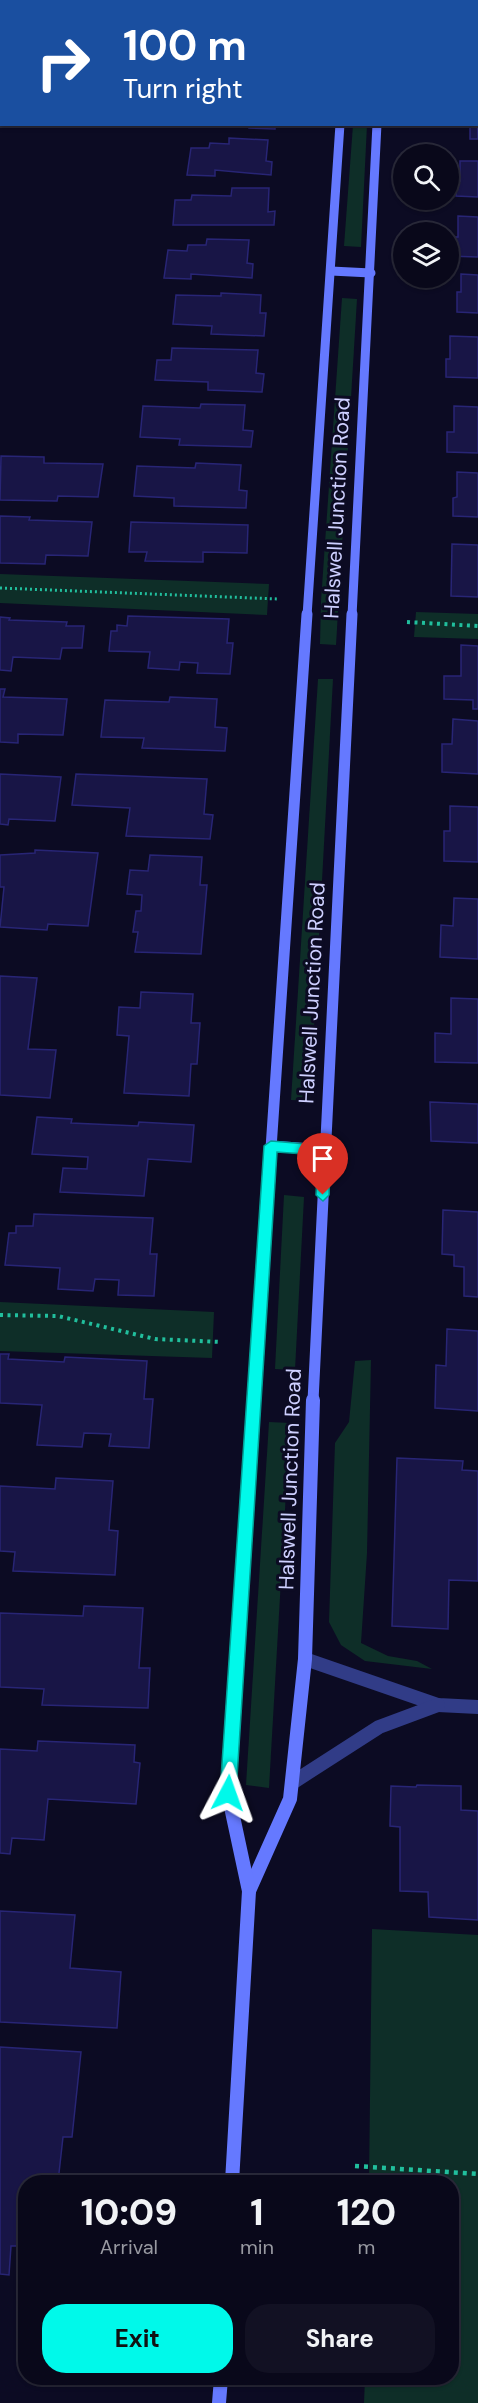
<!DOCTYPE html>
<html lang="en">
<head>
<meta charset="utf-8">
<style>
  :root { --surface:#09081a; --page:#121123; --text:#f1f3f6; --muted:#999aa2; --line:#292939; --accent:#00f9ea }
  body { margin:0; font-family:"DM Sans",sans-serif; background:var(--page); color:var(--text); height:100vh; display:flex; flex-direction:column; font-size:22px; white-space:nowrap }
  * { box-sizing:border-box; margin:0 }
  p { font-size:20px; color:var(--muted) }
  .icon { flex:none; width:33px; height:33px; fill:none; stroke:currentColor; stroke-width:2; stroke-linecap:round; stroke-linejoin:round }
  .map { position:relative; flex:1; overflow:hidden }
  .drawer { position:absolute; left:18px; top:2175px; width:441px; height:210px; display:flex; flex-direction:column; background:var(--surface); border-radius:24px; box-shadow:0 2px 4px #0004,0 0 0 2px var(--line) }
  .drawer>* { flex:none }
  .guide { position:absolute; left:0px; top:0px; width:478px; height:126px; box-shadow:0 2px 4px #0004,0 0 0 2px var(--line); background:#1a4fa0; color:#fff; overflow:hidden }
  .fabs { position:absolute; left:393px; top:144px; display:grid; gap:12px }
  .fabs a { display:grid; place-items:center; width:66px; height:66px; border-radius:50%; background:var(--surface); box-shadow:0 2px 4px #0004,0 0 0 2px var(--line); font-size:30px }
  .pin { position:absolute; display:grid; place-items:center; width:51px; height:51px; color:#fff; margin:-62px -26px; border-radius:50% 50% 50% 0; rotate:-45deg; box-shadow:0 0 6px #0007 }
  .pin .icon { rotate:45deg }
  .me { position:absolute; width:66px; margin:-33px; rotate:4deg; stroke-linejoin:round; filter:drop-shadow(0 0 4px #0008) }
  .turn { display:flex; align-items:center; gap:21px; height:126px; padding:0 24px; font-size:27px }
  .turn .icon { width:78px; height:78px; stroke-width:2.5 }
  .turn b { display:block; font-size:42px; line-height:51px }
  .eta { display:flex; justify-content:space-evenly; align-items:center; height:102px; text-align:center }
  .eta b { font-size:36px; font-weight:800; line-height:42px }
  .button { display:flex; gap:12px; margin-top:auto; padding:12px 24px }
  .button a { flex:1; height:69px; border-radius:24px; background:var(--accent); color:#111; font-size:24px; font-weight:800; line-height:69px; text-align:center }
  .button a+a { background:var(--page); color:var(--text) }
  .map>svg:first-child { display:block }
  .green { fill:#0e2e28 }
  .building { fill:#181546; stroke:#282575; stroke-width:1.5 }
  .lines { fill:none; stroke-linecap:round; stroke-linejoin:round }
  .path-far2 { stroke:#21bf9d; stroke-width:3; stroke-dasharray:2 3; stroke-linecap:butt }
  .path-far1 { stroke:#21bf9d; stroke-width:4; stroke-dasharray:3 4.5; stroke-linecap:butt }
  .path { stroke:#21bf9d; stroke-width:4.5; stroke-dasharray:4 5; stroke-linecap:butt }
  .minor { stroke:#313c87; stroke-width:14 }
  .secondary-far2 { stroke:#6579ff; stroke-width:9 }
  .secondary-far1 { stroke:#6579ff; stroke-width:11 }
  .secondary { stroke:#6579ff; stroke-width:14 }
  .route { fill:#00f9ea; stroke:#00a298; stroke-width:1.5 }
  .labels { text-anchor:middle; stroke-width:6; stroke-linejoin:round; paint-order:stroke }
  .street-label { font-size:21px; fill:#ced0ff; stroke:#0c0b23 }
</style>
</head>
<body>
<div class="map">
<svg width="478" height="2403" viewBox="0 0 478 2403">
  <rect width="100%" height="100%" fill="#0c0b23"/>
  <!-- green -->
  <g class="green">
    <path d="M0,0H301L2,2L1,94Z"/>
    <path d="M353,125H367L361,247L344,246Z"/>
    <path d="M342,298L357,299L336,645L320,644L321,601Z"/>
    <path d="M0,574L269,584L267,615L0,603Z"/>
    <path d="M416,612L478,614V639L414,637Z"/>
    <path d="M318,679H333L310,1101L291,1100Z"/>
    <path d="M284,1195L304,1197L295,1370L275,1369Z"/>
    <path d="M0,1302L214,1312L212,1358L0,1351Z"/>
    <path d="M371,1360L367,1553L361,1643L388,1656L417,1661L432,1669L365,1661L341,1645L329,1622L335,1443L349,1422L355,1361Z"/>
    <path d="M269,1422L290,1423L269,1788L246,1785Z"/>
    <path d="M372,1929L478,1935V2403H364L365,2378H452V2182H369Z"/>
  </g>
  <!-- building -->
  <g class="building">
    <path d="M477,106L478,139H470V124H477Z"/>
    <path d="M249,124H275V129L249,128Z"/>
    <path d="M229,138L268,140L266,161L272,162L271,175L215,170V176L187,175L191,148H209L210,143L229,144Z"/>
    <path d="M460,161H478V197L456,196V181H460Z"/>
    <path d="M232,188H269L268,212L275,211L274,225H173L175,200H191L192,195L231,196Z"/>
    <path d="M458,216L478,217V257L448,256V237H458Z"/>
    <path d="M207,239L249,240L247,263L253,264L252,278L191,274V279L164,278L168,250L187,251L188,245H206Z"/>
    <path d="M461,274L478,275V313L457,312V292H461Z"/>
    <path d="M221,293L261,295L260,313H266L264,336L211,334L212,326L173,324L176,295L221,296Z"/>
    <path d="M450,336L478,337V378L446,377V359H450Z"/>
    <path d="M172,348L258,350L256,373L264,374L262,392L208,390V382L155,380L157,360H171Z"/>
    <path d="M201,404L245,405L243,430L253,431L251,447L179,445L180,439L140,437L143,406L200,408Z"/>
    <path d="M454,406L478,407V453L447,452V432H454Z"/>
    <path d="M1,456L44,457V463L103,464L98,497L58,496L57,501L0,500Z"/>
    <path d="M196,463L241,465L239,490L247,491L246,508L174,506V498L134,496L137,466L195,468Z"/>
    <path d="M457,472L478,473V517L453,516V498L457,497Z"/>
    <path d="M0,516L30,517L29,520L92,522L88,556L46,555L45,564L0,563Z"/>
    <path d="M131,522L248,525L247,553L203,552V562L145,561L147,552H129Z"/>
    <path d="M452,544L478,545V597L451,596Z"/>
    <path d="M128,616L229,619L227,643H233L230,674L197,673L198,663L180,662L179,670L148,668L150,652L109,651L111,631H117V625L127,626Z"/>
    <path d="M0,617L10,618L9,620L67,622L66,626H84L82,648H62L60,659L13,657L11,671L0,670Z"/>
    <path d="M461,645L478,646V709H473V700L444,699V676H461Z"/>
    <path d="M0,689H5L3,697L67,699L63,735L18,734V743L0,742Z"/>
    <path d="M170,697L217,699L215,727L227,728L225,751L142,748L144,738L101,737L105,700L169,702Z"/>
    <path d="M453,719L478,721V774L442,772V744H452Z"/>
    <path d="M0,774L61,777L55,821L9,819L8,825L0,824Z"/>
    <path d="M76,774L207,779L204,814L213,815L210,839L126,836L130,808L72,805Z"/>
    <path d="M450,806L478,807V862L444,861V831H450Z"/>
    <path d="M35,850L98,853L88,926L48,924L47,930L0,927L4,887H0V855L35,853Z"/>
    <path d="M150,855L202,857L200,885H207L201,954L135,952L138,932H133L136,911H141L142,895L127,894L130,870L148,871Z"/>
    <path d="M454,898L478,899V959L440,957L441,925L453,926Z"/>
    <path d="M0,976L37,978L28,1049L56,1050L50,1098L0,1095Z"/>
    <path d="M141,992L193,994L191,1023H200L197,1064H191L189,1096L124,1093L129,1036L117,1035L119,1007L140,1008Z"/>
    <path d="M451,998L478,999V1063L435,1062V1033L451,1034Z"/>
    <path d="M430,1102L478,1104V1143L431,1141Z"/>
    <path d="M37,1117L72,1119L71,1123L138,1126L139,1122L194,1125L191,1162L148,1159L144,1196L60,1192L63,1168L87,1169L88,1157L32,1154Z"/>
    <path d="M443,1210L478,1212V1297L464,1296V1267L454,1266V1255L442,1254Z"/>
    <path d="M34,1214L153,1218L150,1254H157L154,1296L118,1295L119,1280L95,1279L93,1291L58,1289L60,1268L5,1265L9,1233H16V1226H33Z"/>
    <path d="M447,1329L478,1331V1411L435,1408L436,1365L446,1366Z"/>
    <path d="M0,1354H9L8,1359L64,1362L65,1357L147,1361L144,1399H153L149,1448L109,1446L111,1434L84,1433L82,1447L37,1445L42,1405L0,1403Z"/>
    <path d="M397,1458L463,1461L462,1470L478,1471V1581L449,1580L448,1629L392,1626Z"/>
    <path d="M56,1478L113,1481L109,1530L118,1531L115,1575L13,1571L15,1552L0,1551V1486L55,1489Z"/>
    <path d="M84,1606L143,1608L139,1668H150L148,1708L42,1705L44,1689L0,1687V1613L83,1616Z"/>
    <path d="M38,1741L135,1745L134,1762L140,1763L136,1804L48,1799L44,1840L12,1838L10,1854L0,1853V1749L37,1751Z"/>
    <path d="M417,1785L461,1786V1810L478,1811V1920L429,1917L428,1892L400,1891V1827L390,1826L391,1786L416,1787Z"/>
    <path d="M0,1911L75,1915L70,1968L121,1972L117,2028L0,2022Z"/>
    <path d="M0,2047L81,2052L72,2137H63L58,2182H26V2246H11L9,2275L0,2274Z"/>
  </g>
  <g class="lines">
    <!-- path-far2 -->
    <g class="path-far2">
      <path d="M0,96L2,93"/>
      <path d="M0,588L278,599"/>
    </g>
    <!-- path-far1 -->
    <g class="path-far1">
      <path d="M407,622L478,626"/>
      <path d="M0,1315L58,1316L155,1339L221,1342"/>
    </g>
    <!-- path -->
    <path class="path" d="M355,2166L478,2174"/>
    <!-- minor -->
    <g class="minor">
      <path d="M305,1659L438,1705L478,1707"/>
      <path d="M292,1783L379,1727L438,1705"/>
    </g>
    <!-- secondary-far2 -->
    <g class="secondary-far2">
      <path d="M331,271L371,273"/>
      <path d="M307,616L340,124"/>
      <path d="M352,616L377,124"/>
    </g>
    <!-- secondary-far1 -->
    <g class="secondary-far1">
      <path d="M271,1146L325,1150"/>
      <path d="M254,1401L307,614"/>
      <path d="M313,1401L352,614"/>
    </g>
    <!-- secondary -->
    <g class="secondary">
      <path d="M249,1891L290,1799L305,1659L313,1400"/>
      <path d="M232,2182L249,1891L228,1793L254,1400"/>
      <path d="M219,2403L221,2378"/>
    </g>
  </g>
  <!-- route -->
  <path class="route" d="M271,1141L330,1146L331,1150L329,1195L323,1201L316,1195L318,1155L277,1152L236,1793L234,1799L228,1801L223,1799L220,1793L264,1146Z"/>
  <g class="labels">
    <!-- street labels -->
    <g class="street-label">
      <text transform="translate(337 508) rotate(-87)" y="7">Halswell Junction Road</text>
      <text transform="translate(312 993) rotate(-87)" y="7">Halswell Junction Road</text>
      <text transform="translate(290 1479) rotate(-88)" y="7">Halswell Junction Road</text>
    </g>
  </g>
</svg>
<div class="fabs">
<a><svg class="icon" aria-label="search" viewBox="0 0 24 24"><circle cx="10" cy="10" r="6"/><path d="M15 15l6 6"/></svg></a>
<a><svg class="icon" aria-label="layers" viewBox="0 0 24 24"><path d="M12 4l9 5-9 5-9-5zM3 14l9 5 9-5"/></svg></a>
</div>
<div class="pin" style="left:323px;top:1195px;background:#d93025"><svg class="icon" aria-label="arrive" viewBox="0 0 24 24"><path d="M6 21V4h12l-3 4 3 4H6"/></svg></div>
<svg class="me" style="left:228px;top:1793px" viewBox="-20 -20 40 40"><path d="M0-17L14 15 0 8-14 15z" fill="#00f9ea" stroke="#fff" stroke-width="4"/></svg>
<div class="guide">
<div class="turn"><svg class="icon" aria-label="right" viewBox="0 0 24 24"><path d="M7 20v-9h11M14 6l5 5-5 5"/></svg><div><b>100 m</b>Turn right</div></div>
</div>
<section class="drawer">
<div class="eta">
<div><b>10:09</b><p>Arrival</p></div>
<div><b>1</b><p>min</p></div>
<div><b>120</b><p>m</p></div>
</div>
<div class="button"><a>Exit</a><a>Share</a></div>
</section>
</div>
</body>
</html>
